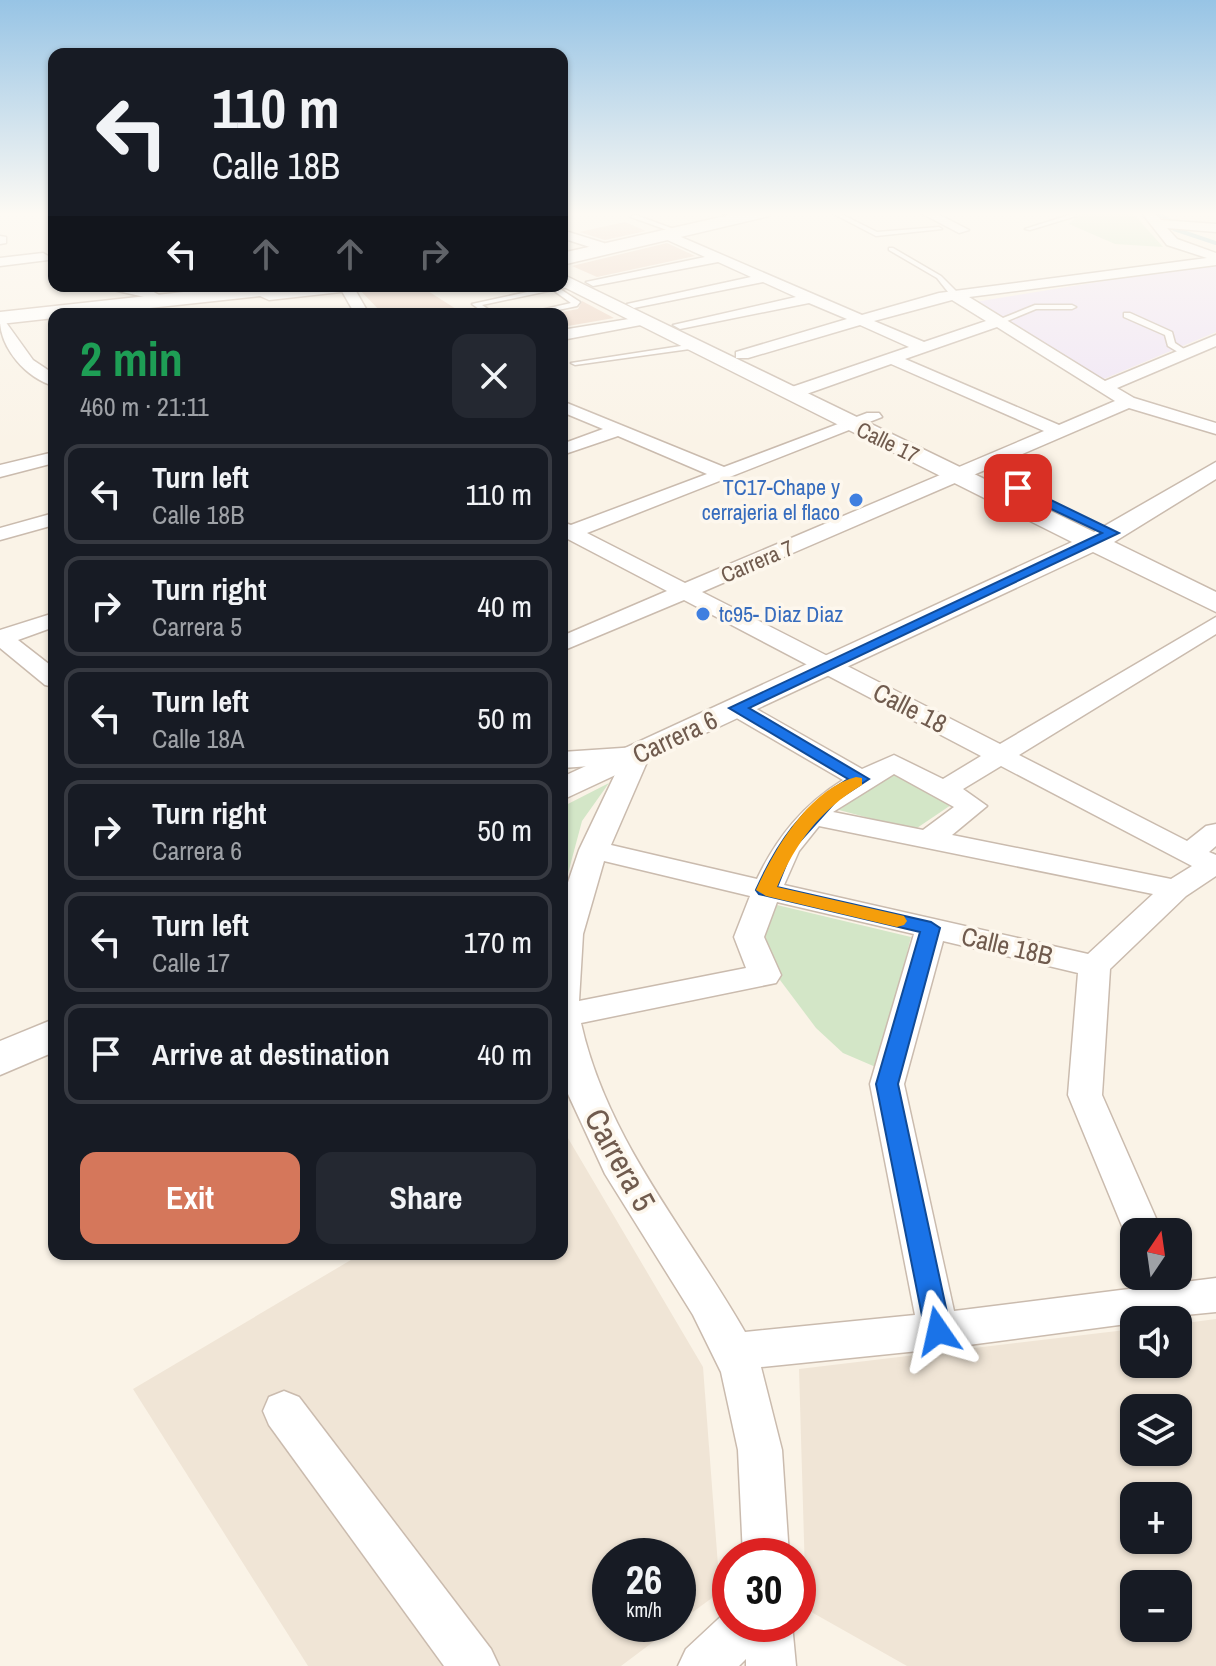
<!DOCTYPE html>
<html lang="en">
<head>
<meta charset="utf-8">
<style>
  :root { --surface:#171b24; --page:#242831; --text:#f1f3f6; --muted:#9ea1a6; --line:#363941; --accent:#d5775b }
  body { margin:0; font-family:"Archivo Narrow",sans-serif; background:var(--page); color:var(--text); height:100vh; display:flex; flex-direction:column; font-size:30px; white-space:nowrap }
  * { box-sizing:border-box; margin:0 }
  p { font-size:26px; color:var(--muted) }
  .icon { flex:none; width:44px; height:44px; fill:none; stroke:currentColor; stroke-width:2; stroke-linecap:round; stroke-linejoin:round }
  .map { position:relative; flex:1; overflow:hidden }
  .side { position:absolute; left:48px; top:308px; width:520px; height:952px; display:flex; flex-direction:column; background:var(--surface); border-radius:16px; box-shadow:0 2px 6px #0004 }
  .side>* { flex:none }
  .banner { position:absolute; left:48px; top:48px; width:520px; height:244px; border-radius:16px; box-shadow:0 2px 6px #0004; background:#171b24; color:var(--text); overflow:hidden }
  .needle { width:52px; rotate:13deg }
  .buttons { position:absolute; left:1120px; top:1218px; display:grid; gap:16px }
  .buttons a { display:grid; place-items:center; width:72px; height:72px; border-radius:16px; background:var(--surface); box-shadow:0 2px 6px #0004; font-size:40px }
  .speed { position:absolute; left:592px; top:1538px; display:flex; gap:16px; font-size:40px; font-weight:700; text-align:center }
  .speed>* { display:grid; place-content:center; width:104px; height:104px; border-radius:50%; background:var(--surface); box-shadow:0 2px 6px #0004; line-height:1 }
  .speed small { font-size:20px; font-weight:400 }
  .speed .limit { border:12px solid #d22; background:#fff; color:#111 }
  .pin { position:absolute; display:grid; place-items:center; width:68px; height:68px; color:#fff; margin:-34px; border-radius:16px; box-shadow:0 4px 12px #0006 }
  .me { position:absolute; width:88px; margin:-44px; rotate:349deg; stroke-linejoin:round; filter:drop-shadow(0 0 6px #0008) }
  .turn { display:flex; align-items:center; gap:28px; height:168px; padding:0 32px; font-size:36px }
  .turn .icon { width:104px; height:104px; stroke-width:2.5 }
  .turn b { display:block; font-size:56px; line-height:68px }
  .lanes { display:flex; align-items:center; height:76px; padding:0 32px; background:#0003; justify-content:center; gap:40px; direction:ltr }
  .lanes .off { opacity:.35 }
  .round { display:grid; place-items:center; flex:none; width:84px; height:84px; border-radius:16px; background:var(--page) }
  .headline { display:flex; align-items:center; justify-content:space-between; height:136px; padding:0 32px }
  h1 { font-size:48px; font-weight:700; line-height:60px; color:#1e9e55 }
  .primary-button { display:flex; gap:16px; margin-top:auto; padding:16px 32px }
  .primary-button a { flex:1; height:92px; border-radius:16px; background:var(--accent); color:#fff; font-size:32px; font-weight:700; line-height:92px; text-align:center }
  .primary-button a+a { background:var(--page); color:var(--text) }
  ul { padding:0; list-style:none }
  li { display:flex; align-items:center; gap:24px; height:100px; margin:0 16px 12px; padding:0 16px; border:4px solid var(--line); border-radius:16px }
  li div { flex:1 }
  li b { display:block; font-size:30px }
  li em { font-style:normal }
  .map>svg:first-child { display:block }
  .residential { fill:#f0e5d6; fill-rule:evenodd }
  .education { fill:#efe4f6 }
  .green { fill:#d3e6c7 }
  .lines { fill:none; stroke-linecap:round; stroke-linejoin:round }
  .stream { stroke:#a5cad1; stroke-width:4 }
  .building { fill:#ecd3c2 }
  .service-casing { stroke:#cabbae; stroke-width:3 }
  .minor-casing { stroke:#cabbae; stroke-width:3 }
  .tertiary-casing { stroke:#cabbae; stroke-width:3 }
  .secondary-casing { stroke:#cebdaf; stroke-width:3 }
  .service { fill:#fff; fill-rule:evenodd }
  .minor { fill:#fff; fill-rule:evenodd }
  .tertiary { fill:#fff; fill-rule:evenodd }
  .secondary { fill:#fff; fill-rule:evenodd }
  .route { fill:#1a73e8; stroke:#114b97; stroke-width:2 }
  .slow { fill:#f59e0b }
  .shop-dot { fill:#3f7fe0; stroke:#fdf7ed; stroke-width:3 }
  .labels { text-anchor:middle; stroke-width:7; stroke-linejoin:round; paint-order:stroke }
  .far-street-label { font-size:22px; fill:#705b4e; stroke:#fdf7ed }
  .far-shop-label { font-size:22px; fill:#366cbe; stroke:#fdf7ed; text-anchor:end }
  .street-label { font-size:26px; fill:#705b4e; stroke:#fdf7ed }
  .near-street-label { font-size:32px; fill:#705b4e; stroke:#fdf7ed }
</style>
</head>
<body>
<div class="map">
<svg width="1216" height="1666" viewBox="0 0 1216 1666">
  <rect width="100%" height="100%" fill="#faf3e7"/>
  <!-- residential -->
  <g class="residential">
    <path d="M565,1133L703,1367L720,1592L678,1623V1556H610V1624H677L621,1666H308L133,1389L361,1254H562Z"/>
    <path d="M1216,1319V1666H907L806,1609L799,1369L1134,1329V1364H1178V1324ZM1134,1408H1178V1452H1134ZM1134,1496H1178V1540H1134ZM1134,1584H1178V1628H1134Z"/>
  </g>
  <!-- education -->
  <path class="education" d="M1216,263V332L1099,381L975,302Z"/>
  <!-- green -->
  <g class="green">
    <path d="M1082,212H1132L1163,247L1115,244L1069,224Z"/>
    <path d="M892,772L951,805L914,830L839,810Z"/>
    <path d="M609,783L582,821L562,896V807Z"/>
    <path d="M777,905L911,937L878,1068L843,1053L816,1028L777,976L765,936Z"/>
  </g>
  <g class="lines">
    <!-- stream -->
    <path class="stream" d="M1157,212L1171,222L1174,229L1216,243"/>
  </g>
  <!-- building -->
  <g class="building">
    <path d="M625,222L646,231L605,240L579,232Z"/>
    <path d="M667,243L695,256L597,277L572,266Z"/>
    <path d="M356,286H420L464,314H383Z"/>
    <path d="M582,301L614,318L562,327V312L578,309Z"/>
  </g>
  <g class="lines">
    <defs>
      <g id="service">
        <path d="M830,212H837L877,232L939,227L942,229L876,236Z"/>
        <path d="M1067,212H1073L1076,216L1030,230L1025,229L1069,215Z"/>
        <path d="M633,214L671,228L672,229L667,230L631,217Z"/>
        <path d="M889,248H893L941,276L958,293V297H952L937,278L889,250Z"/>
        <path d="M573,282L575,285L560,289L580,302L577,306L539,314H524L571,303L553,290L482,305L495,314H486L472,304Z"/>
        <path d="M95,286H109L158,297L154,299Z"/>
        <path d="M1035,305H1072L1076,307L1072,309H1036L1000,324L993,322Z"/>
        <path d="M1124,313H1130L1172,332L1175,343L1190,353L1183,355L1168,346L1165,335L1124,317Z"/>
        <path d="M694,344H697V348L575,365L571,363Z"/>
      </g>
      <g id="minor">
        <path d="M720,212H740L750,216L744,220Z"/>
        <path d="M919,212H934L969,230L959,233Z"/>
        <path d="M1141,212H1153L1161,220L1216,224V232L1167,228L1177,239L1216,253V265L969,297L1105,381L1216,335V346L1117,388L1134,398L1216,423V434L1129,408L702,592L1000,744L1216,617V634L1019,755L1187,841L1206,826L1216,824V846L1209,852L1216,855V876L1186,896L1110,969L1102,1095L1162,1232H1134V1245L1129,1243L1068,1095L1078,973L943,941L904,1084L954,1311L1216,1278V1312L1134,1320V1323L938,1349L761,1367L782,1450L789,1556H743L738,1450L721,1372L693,1315L605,1174L562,1081V900L579,850L620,764L562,768V752L637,747L650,755L611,845L757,879C777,837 803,805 843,780L728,713L725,708L728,703H746L862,769L894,755L943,779L981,756L684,600L562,651V636L667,591L562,536V522L571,525L707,474L618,436L562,455V444L603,429L562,412V401L724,467L867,413H879L882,417L587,533L685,583L1044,431L891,364L798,397H786V389L909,347L860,325L748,358H736V352L847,319L809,303L680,329L673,325L796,297L763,282L634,308L627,304L751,277L718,262L593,286L586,282L705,257L663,238V232L667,231L862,315L939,293L1207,258L1167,245ZM952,300L986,321L924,342L874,321ZM997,327L1115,401L1059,425L905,359ZM1001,766L1192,866L1171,879L952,835L987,806L963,789ZM894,774L954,807L923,830L833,812ZM819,826L1153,894L1088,954L784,885L799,851ZM604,861L750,896L734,937L746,968L579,1001L583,934ZM777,902L914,934L870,1084L915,1315L745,1332C686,1229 607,1140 581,1023L776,983L781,975L764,937Z"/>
        <path d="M562,230L604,243L605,246L599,250L562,238Z"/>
        <path d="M0,236L6,237V243L0,244Z"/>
        <path d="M43,253L50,257L48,260L0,266V258Z"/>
        <path d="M125,286H143L168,300L156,303Z"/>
        <path d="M339,286H353L369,314H355Z"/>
        <path d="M123,300L145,311L147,314H130L116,304Z"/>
        <path d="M641,317L648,321L646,324L562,340V330Z"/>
        <path d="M0,320L5,321L33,360L54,374V386C26,378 0,348 0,320Z"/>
        <path d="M54,452V463L0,477V465Z"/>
        <path d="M54,513V525L0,540V528Z"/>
        <path d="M54,613V627L18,640L54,668V687L45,685L0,648V630Z"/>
        <path d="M284,1391L299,1397L491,1649L499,1666H444L269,1425L263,1411L269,1397Z"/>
        <path d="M730,1608V1624H792L796,1666H746V1659L739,1666H678L686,1649Z"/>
      </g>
      <g id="tertiary">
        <path d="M562,274L1094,532L1216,462V479L1114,542L1216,592V612L1093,552L562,800V777L1072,542L562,286Z"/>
        <path d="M54,1019V1052L0,1075V1041Z"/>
      </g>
      <g id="secondary">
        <path d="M743,212H772L769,216L562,265V253Z"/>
        <path d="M239,286H351L341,292L269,300L260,296L94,314H54V318L0,324V312Z"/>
      </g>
    </defs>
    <!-- service casing -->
    <use href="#service" class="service-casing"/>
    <!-- minor casing -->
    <use href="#minor" class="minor-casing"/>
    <!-- tertiary casing -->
    <use href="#tertiary" class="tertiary-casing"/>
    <!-- secondary casing -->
    <use href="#secondary" class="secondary-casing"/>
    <!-- service -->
    <use href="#service" class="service"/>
    <!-- minor -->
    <use href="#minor" class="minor"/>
    <!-- tertiary -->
    <use href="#tertiary" class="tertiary"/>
    <!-- secondary -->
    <use href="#secondary" class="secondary"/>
  </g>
  <!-- sky -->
  <linearGradient id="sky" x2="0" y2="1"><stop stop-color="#97c4e5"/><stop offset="0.48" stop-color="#fdfaf4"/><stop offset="1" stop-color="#fdfaf4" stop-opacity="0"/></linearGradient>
  <rect width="1216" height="445" fill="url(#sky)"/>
  <!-- route -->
  <path class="route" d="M1013,486H1022L1119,533L749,708L869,779L837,800L792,850L777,887L931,922L940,928L898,1084L951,1331L947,1340L938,1343L928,1340L925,1331L876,1084L920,932L759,894L756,890C777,843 802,806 848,779L729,708L1102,533L1013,491Z"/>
  <!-- slow -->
  <path class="slow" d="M856,777L862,778V785C820,810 796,842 777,887L904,916L907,921L904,925L897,927L766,896L756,890C774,850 809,789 856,777Z"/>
  <!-- markers -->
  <g class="shop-dot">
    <circle cx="856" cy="500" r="8"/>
    <circle cx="703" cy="614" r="8"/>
  </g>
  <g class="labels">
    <!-- far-street labels -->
    <g class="far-street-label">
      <text transform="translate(888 442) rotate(26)" y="8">Calle 17</text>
      <text transform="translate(757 561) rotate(-23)" y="8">Carrera 7</text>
    </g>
    <!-- far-shop labels -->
    <g class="far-shop-label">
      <text x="840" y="495">TC17-Chape y<tspan x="840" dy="25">cerrajeria el flaco</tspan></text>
      <text x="719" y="622" text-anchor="start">tc95- Diaz Diaz</text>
    </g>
    <!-- street labels -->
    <g class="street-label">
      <text transform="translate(910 708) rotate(27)" y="9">Calle 18</text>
      <text transform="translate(675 737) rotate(-25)" y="9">Carrera 6</text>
      <text transform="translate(1007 946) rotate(13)" y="9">Calle 18B</text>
    </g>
    <!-- near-street labels -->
    <g class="near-street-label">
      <text transform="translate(620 1160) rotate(61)" y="11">Carrera 5</text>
    </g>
  </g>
</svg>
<div class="buttons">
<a><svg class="needle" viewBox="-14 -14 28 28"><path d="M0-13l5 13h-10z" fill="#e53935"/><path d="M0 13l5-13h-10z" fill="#9ea1a6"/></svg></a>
<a><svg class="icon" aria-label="sound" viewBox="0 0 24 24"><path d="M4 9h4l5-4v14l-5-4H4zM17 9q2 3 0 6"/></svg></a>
<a><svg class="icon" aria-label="layers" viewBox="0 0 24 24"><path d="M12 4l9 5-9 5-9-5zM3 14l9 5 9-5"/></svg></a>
<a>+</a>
<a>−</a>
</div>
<div class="speed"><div>26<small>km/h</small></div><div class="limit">30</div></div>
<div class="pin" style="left:1018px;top:488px;background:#d93025"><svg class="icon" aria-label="arrive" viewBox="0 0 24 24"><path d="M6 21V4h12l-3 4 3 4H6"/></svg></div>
<svg class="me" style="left:938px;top:1331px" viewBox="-20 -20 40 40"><path d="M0-17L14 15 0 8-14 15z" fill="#1a73e8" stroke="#fff" stroke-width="4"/></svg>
<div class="banner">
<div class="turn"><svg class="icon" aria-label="left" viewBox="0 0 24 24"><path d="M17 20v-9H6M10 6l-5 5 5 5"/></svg><div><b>110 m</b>Calle 18B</div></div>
<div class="lanes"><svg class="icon" aria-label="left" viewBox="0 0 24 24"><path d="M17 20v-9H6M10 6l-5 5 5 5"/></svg><svg class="icon off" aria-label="ahead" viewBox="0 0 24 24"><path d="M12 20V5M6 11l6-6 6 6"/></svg><svg class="icon off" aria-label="ahead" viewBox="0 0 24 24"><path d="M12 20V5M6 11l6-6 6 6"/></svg><svg class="icon off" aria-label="right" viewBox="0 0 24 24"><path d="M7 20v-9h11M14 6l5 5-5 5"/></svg></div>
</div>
<section class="side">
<div class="headline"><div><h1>2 min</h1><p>460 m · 21:11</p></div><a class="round"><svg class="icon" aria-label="close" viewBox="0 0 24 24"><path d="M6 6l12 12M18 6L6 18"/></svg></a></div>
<ul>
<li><svg class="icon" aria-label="left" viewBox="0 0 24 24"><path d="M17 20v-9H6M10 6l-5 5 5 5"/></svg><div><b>Turn left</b><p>Calle 18B</p></div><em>110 m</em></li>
<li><svg class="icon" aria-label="right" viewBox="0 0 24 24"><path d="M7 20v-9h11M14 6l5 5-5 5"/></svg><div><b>Turn right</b><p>Carrera 5</p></div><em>40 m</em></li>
<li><svg class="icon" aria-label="left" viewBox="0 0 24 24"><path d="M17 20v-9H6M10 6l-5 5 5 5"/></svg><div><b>Turn left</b><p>Calle 18A</p></div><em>50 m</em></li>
<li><svg class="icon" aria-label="right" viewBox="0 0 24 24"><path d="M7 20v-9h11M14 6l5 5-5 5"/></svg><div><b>Turn right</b><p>Carrera 6</p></div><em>50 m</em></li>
<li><svg class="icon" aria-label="left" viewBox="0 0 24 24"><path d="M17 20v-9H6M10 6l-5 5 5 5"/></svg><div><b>Turn left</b><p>Calle 17</p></div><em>170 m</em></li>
<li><svg class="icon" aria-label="arrive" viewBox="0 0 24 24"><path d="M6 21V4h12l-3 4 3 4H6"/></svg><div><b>Arrive at destination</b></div><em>40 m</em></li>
</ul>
<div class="primary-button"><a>Exit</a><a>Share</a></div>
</section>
</div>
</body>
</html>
